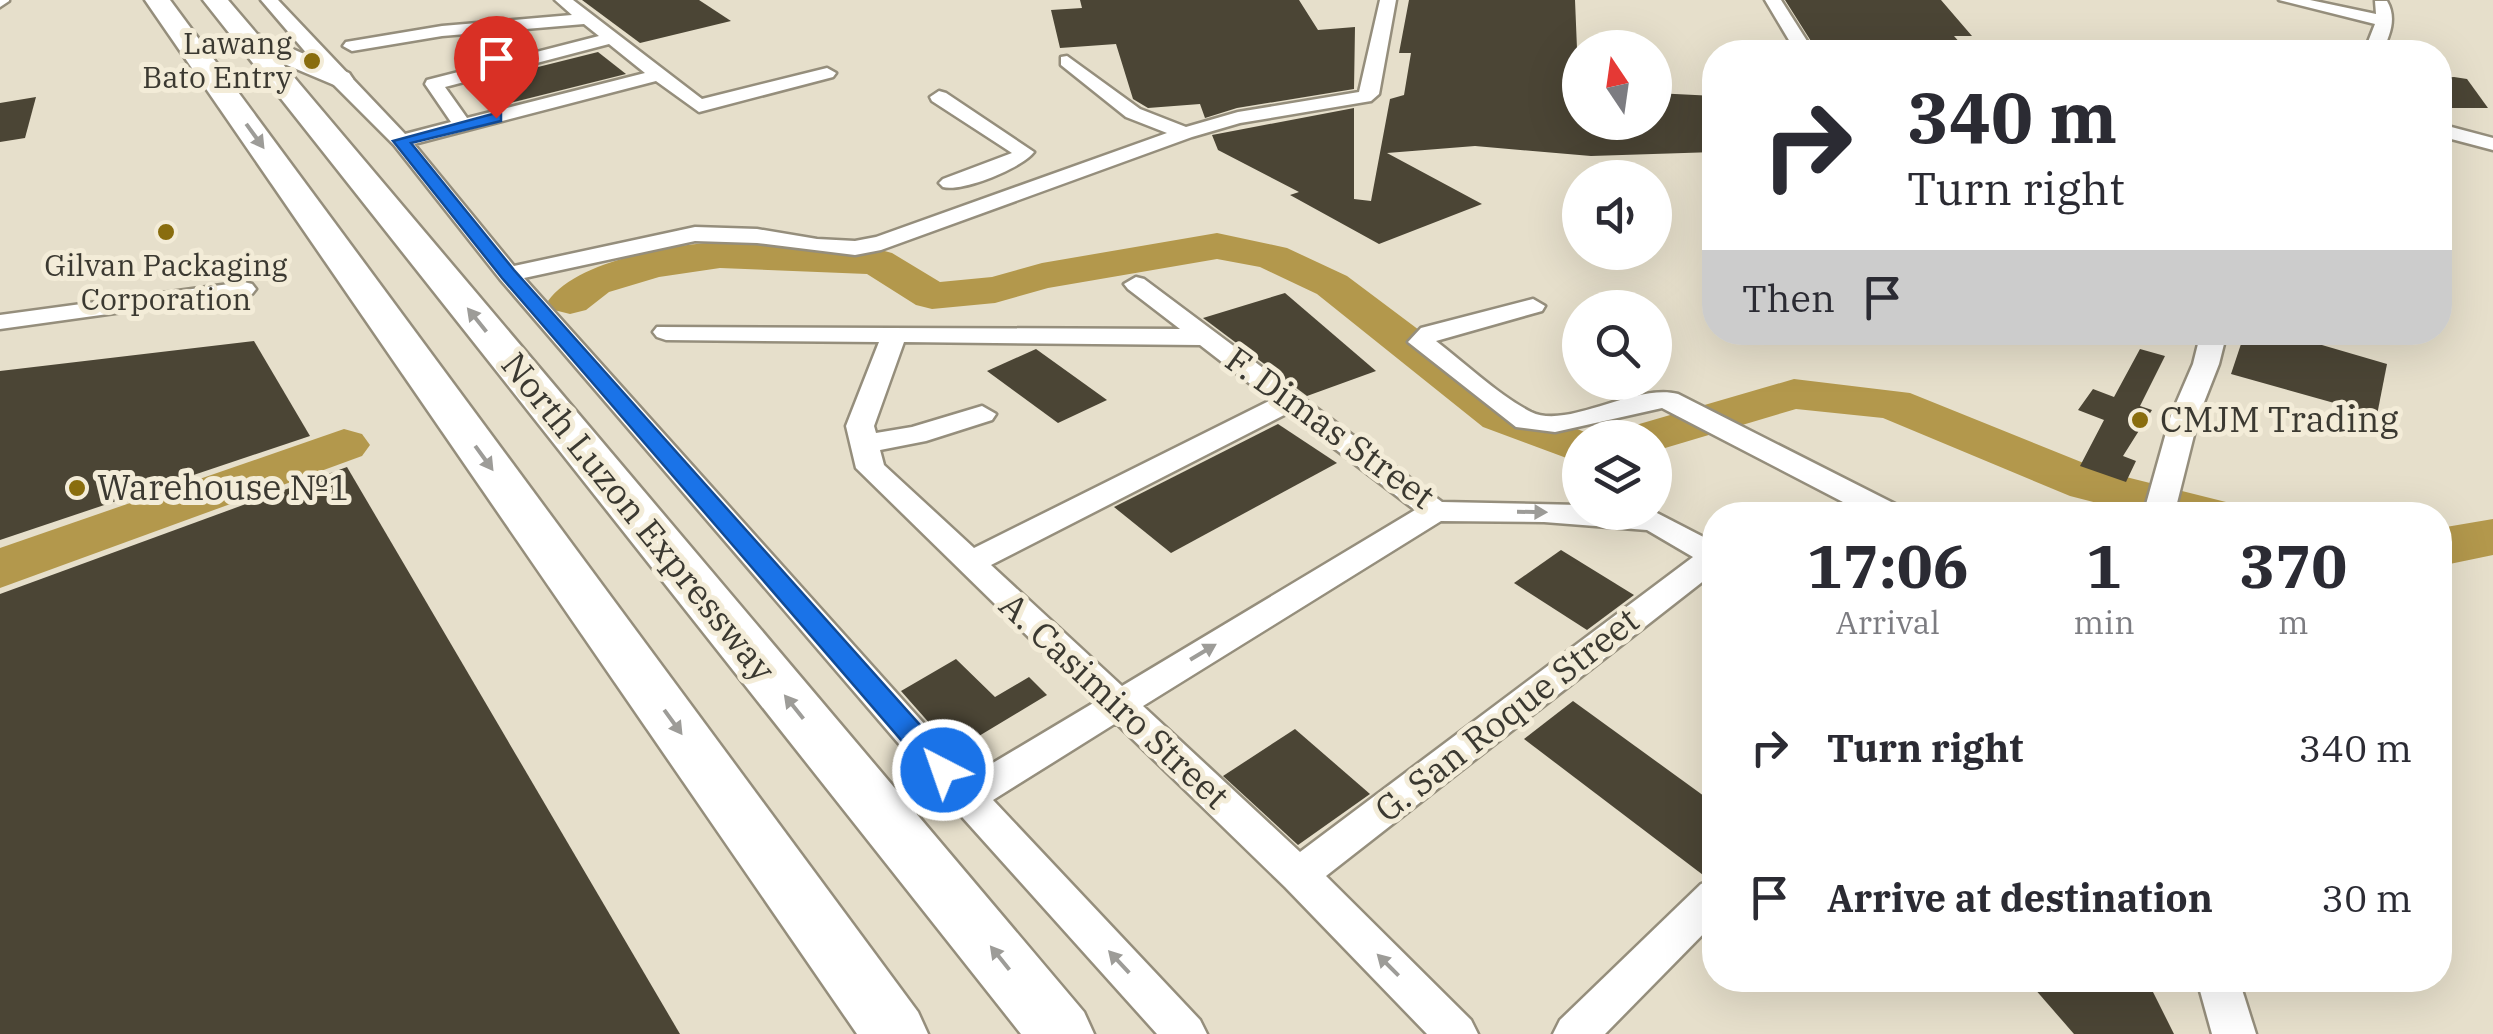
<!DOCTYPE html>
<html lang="en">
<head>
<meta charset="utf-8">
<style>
  :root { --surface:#fff; --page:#f2f2f3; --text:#2b2b33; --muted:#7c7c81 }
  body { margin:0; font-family:"IBM Plex Serif",serif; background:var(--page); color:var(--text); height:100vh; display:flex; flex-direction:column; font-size:38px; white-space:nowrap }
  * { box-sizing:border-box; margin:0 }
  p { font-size:32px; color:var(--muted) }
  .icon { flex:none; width:55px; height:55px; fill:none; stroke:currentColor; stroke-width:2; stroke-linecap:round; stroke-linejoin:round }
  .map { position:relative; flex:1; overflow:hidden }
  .side { position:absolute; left:1702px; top:502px; width:750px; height:490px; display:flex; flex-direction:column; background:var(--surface); border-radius:40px; box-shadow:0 10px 40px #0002 }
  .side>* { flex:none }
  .hud { position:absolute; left:1702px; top:40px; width:750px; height:305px; border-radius:40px; box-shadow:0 10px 40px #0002; background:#fff; color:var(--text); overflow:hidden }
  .needle { width:65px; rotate:347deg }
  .fabs { position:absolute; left:1562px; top:30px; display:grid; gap:20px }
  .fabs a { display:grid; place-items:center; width:110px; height:110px; border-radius:50%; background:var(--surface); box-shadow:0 10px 40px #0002; font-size:50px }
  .pin { position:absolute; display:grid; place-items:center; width:85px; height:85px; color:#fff; margin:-102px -42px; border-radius:50% 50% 50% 0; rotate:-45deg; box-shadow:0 0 10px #0007 }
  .pin .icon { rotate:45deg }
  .me { position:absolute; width:110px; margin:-55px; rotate:319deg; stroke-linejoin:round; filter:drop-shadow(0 0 8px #0008) }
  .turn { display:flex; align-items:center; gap:35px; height:210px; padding:0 40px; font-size:45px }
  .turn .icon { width:130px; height:130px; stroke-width:2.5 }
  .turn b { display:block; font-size:70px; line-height:85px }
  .then { display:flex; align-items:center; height:95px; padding:0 40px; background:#0003; gap:20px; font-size:38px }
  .eta { display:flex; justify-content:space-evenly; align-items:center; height:170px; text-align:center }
  .eta b { font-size:60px; font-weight:800; line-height:70px }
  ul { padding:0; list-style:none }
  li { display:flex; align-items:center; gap:30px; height:150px; padding:0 40px }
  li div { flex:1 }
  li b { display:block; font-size:38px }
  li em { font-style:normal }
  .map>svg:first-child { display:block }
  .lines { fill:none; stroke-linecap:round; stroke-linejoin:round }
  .river { fill:#b3984c; fill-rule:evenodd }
  .building { fill:#4b4535 }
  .minor-casing { stroke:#958e7c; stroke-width:5 }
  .highway-casing { stroke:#958e7c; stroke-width:5 }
  .minor { fill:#fff; fill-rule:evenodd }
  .highway { fill:#fff; fill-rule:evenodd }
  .oneway { fill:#9d9c98 }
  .route { fill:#1a73e8; stroke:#114b97; stroke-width:2.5 }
  .poi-dot { fill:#896d0e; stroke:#f3ecd8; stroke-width:4 }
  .labels { text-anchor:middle; stroke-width:10; stroke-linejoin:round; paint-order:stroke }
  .far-poi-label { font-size:30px; fill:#3b3931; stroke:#f3ecd8; text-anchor:end }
  .poi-label { font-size:35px; fill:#3b3931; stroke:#f3ecd8; text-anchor:start }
  .street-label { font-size:35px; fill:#3b3931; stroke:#f3ecd8 }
</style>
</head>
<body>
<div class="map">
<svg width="2493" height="1034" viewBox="0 0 2493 1034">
  <rect width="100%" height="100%" fill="#e6dfcb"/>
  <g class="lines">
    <!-- river -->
    <g class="river">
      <path d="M1217,233L1287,248L1347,276L1519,405L1599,438H1580V463L1483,427L1317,294L1260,267L1217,259L1048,288L995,303L932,309L916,305L867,274L720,268L659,277L609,292L586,310L570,314L554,310L548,301C576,261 673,244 721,242C772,240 826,247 877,249L892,253L940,282L992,277L1042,263Z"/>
      <path d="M1794,379L1910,393L2106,472L2230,503L2238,515H2144L2070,496L1883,418L1796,409L1655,451V438H1622L1629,427Z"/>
      <path d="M344,429L362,434L370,445L362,456L0,588V548Z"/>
      <path d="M2493,519V555L2440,566V528Z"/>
    </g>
  </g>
  <!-- building -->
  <g class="building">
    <path d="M582,0H699L731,21L640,43Z"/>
    <path d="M1080,0H1299L1318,30L1355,27L1354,89L1237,108L1205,118L1200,104L1148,108L1133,99L1116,44L1060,48L1051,10L1082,8Z"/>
    <path d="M1409,0H1575L1580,122H1655V93L1715,96V152L1591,156L1475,146L1387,153L1482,204L1379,244L1290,195L1299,192L1218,150L1212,135L1354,108V199L1371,201L1390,99L1404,95L1411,53H1399Z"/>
    <path d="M1785,0H1941L1972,36H1954L1968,52L1816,49Z"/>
    <path d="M598,52L626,74L494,107L470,84Z"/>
    <path d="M2454,77L2467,79L2488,108H2440V78Z"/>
    <path d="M36,97L25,138L0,142V103Z"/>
    <path d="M1285,293L1376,371L1307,396L1203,318Z"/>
    <path d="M2245,332H2277L2387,364L2377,415L2231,374Z"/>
    <path d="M254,341L310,436L0,540V371Z"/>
    <path d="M1036,349L1107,400L1058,423L987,371Z"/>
    <path d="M2140,349L2165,356L2140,406L2152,410L2123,456L2136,461L2126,482L2080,466L2104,420L2078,410L2093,389L2114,397Z"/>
    <path d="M1278,424L1337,463L1171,553L1114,507Z"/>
    <path d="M347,467L680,1034H0V594Z"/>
    <path d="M1561,550L1634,595L1587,630L1514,583Z"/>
    <path d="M956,659L995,697L1029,677L1047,695L954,751L901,691Z"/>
    <path d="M1573,701L1715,804V876L1707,878L1524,739Z"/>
    <path d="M1295,729L1370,794L1298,845L1223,776Z"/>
    <path d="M2027,980H2147L2174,1034H2074Z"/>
  </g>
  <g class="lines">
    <defs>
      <g id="minor">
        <path d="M0,0H9V1L0,7Z"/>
        <path d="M261,0H278L405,134L451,122L425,84L427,80L599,36L584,24L442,36L352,51L343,46L346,42L442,26L572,15L555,0H573L702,99L827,68L836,73L833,77L699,112L656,81L414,144L514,266L695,227L757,229L817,239L855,241L876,237L1167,133L1126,117L1061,65V57L1067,56L1140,109L1186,127L1238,112L1359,92L1380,0H1396L1379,94L1371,101L1240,123L1192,137L881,250L855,255L757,243L695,241L524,278L971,776L1095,702L856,468L846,426L879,342L666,340L657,337L653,332L657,327L1180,329L1128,289L1124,284L1136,277L1144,279L1442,502L1580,505V512H1655L1715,543V572L1326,876L1471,1020L1478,1034H1427L1285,887L1116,723L993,800L1200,1020L1207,1034H1157L954,808L500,279L394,145L332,83ZM609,44L645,73L467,118L445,87ZM904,342L1200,345L1271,400L974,548L884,465L880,450L926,441L992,420L996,414L982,406L912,427L876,433L874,426ZM1288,413L1415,510L1122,686L991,565ZM1441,521L1544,522L1647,530L1693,557L1300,852L1143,706Z"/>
        <path d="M1765,0H1781L1814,52H1796Z"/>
        <path d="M2279,0H2310L2376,14L2375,1H2387C2397,18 2390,35 2382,52H2364L2375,24Z"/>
        <path d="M939,91L946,93L1034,152C1022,168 963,192 943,187L939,183L943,179L1012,153L932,101L930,97Z"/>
        <path d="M2440,124L2493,138V150L2440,136Z"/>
        <path d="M244,282L252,284L256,289L252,294L0,329V315Z"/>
        <path d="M1533,299L1545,306L1542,311L1436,341C1466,364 1498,395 1531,412C1568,430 1634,383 1678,394L1903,508L1907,515H1868L1662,408L1555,432L1516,427L1408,342L1421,328Z"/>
        <path d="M2201,332H2227L2219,364L2199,415L2177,503L2173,515H2143L2171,415L2193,364Z"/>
        <path d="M1715,879V922L1605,1034H1553L1560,1020L1701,884Z"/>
        <path d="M2197,980H2239L2256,1034H2212Z"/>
      </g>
      <g id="highway">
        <path d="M145,0H170L918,1012L928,1034H857Z"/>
        <path d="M203,0H228L257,34L349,73L353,79L349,85L339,87L282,63L1084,1012L1094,1034H1021Z"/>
      </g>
    </defs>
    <!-- minor casing -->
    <use href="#minor" class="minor-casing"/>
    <!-- highway casing -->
    <use href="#highway" class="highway-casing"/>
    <!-- minor -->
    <use href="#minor" class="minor"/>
    <!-- highway -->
    <use href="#highway" class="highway"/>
  </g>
  <!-- one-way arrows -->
  <defs><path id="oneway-solid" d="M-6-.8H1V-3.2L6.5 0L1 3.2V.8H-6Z" transform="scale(2.5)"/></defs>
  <g class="oneway">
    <use href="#oneway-solid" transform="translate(255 136) rotate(54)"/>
    <use href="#oneway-solid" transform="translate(477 320) rotate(-129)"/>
    <use href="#oneway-solid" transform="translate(484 458) rotate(54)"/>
    <use href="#oneway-solid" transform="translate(1532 512) rotate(1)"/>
    <use href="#oneway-solid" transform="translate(1203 652) rotate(-31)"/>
    <use href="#oneway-solid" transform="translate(794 707) rotate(-129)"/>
    <use href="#oneway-solid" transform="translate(673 722) rotate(54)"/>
    <use href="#oneway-solid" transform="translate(1000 958) rotate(-129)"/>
    <use href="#oneway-solid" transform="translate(1119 962) rotate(-133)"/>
    <use href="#oneway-solid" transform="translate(1388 965) rotate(-135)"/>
  </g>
  <!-- route -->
  <path class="route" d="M496,113L501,114V121L411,143L514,270L953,762L957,770L953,777L943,781L933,777L502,278L393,141Z"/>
  <!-- markers -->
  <g class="poi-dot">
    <circle cx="312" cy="61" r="10"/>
    <circle cx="166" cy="232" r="10"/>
    <circle cx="2140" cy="420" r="10"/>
    <circle cx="77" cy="488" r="10"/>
  </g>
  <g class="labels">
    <!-- far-poi labels -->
    <g class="far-poi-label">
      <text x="292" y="54">Lawang<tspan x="292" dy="34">Bato Entry</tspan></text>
      <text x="166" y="276" text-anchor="middle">Gilvan Packaging<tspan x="166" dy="34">Corporation</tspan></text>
    </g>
    <!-- poi labels -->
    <g class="poi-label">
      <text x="2160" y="432">CMJM Trading</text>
      <text x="97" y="500">Warehouse №1</text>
    </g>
    <!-- street labels -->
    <g class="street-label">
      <text transform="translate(1330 428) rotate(36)" y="12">F. Dimas Street</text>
      <text transform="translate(638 517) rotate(51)" y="12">North Luzon Expressway</text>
      <text transform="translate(1114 701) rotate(43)" y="12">A. Casimiro Street</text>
      <text transform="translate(1507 715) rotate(-38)" y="12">G. San Roque Street</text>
    </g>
  </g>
</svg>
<div class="fabs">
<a><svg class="needle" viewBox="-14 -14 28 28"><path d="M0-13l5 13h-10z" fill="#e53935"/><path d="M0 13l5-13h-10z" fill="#7c7c81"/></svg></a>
<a><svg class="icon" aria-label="sound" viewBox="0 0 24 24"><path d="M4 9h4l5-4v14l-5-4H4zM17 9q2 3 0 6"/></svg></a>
<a><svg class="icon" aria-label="search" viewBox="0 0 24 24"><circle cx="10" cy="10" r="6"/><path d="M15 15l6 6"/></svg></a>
<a><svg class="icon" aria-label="layers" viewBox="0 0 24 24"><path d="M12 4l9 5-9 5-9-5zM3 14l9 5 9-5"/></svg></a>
</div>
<div class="pin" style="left:496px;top:118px;background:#d93025"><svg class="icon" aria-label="arrive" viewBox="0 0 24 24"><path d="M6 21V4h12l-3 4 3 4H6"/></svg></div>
<svg class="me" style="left:943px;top:770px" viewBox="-20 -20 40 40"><circle r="17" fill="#1a73e8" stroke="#fff" stroke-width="3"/><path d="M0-11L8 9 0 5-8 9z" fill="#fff"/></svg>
<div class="hud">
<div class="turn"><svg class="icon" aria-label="right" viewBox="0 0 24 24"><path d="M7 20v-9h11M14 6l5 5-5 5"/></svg><div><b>340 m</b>Turn right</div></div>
<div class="then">Then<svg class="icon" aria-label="arrive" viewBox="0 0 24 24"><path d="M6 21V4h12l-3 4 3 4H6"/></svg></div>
</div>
<section class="side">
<div class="eta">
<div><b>17:06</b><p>Arrival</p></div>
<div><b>1</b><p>min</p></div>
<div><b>370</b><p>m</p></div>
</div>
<ul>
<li><svg class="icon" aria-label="right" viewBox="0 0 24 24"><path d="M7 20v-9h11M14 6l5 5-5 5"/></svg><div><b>Turn right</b></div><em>340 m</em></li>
<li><svg class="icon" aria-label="arrive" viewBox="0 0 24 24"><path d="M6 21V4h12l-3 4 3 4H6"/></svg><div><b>Arrive at destination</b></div><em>30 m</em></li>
</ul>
</section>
</div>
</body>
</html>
